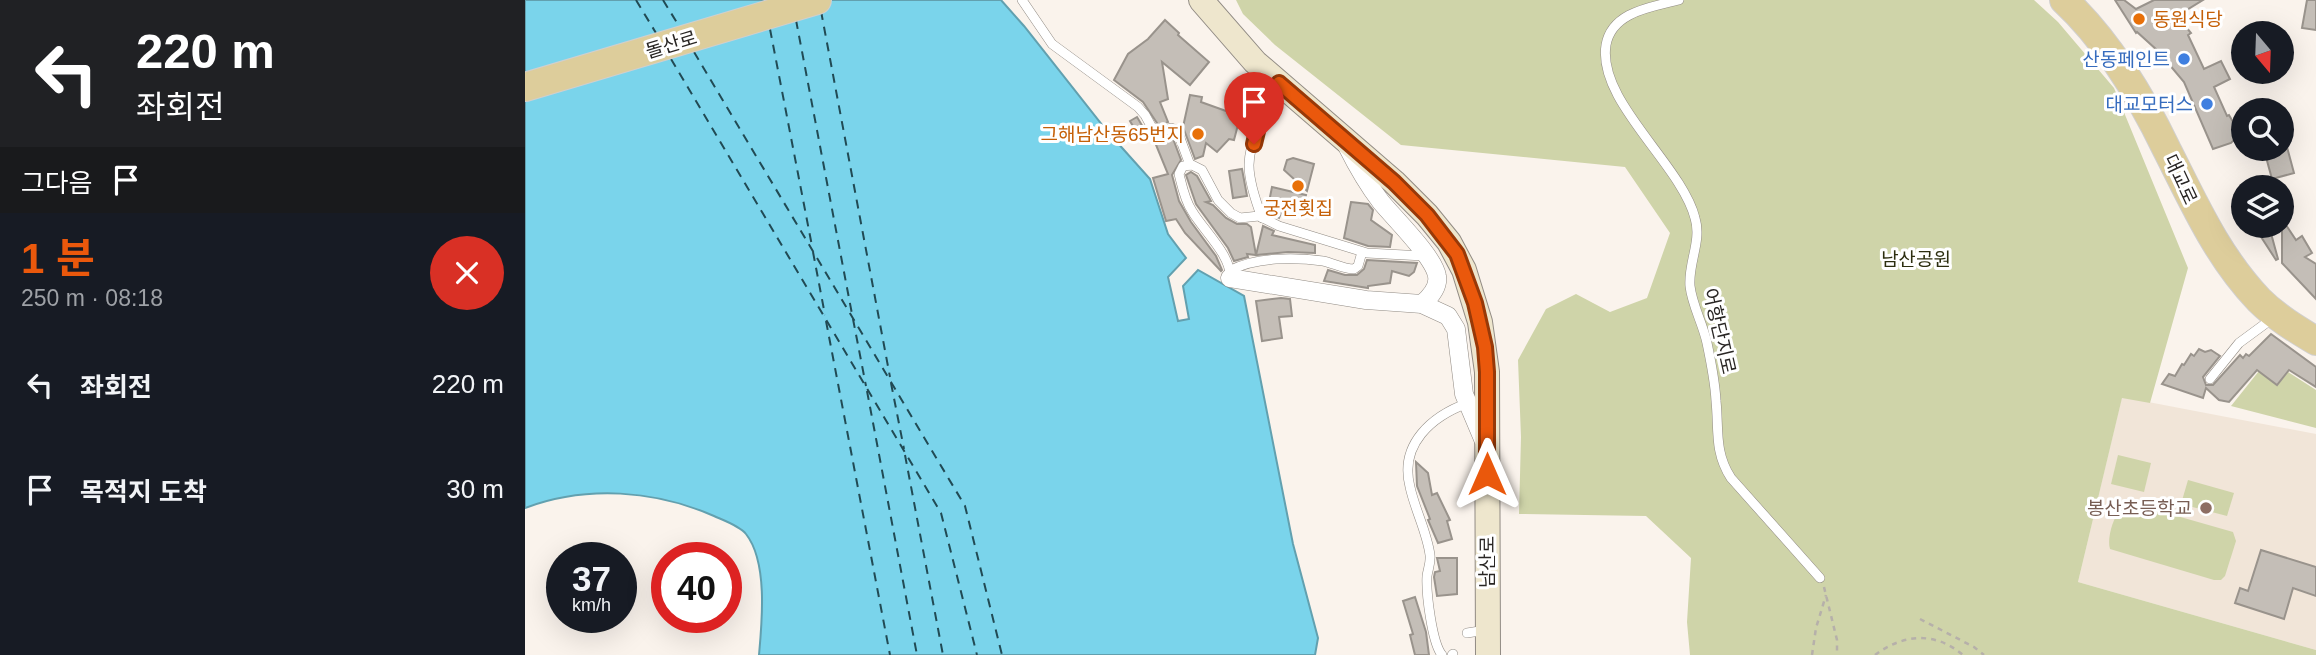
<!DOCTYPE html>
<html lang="ko">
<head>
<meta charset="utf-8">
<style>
  :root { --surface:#171b24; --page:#20242c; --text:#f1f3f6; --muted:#9ea1a6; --accent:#ea580c }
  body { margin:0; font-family:Helvetica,"Noto Sans KR",sans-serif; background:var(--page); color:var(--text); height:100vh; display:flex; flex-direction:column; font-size:26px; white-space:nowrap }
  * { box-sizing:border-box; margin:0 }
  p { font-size:23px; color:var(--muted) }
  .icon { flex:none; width:38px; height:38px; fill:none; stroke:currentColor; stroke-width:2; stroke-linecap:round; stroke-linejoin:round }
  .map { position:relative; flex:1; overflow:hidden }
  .panel { display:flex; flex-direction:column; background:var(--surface); width:525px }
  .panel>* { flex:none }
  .hud { background:#202124; color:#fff; overflow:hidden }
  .needle { width:46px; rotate:161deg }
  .buttons { position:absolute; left:1706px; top:21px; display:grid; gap:14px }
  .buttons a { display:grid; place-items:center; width:63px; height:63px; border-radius:50%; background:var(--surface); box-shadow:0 7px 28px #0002; font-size:35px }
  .speed { position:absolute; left:21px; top:542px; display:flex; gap:14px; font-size:35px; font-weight:700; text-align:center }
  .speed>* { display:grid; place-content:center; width:91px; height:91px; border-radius:50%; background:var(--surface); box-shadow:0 7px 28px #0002; line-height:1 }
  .speed small { font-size:18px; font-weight:400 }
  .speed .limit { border:10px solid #d22; background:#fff; color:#111 }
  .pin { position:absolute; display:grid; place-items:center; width:60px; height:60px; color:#fff; margin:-72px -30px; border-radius:50% 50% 50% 0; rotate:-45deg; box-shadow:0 0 7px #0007 }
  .pin .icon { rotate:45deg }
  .me { position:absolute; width:77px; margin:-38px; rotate:0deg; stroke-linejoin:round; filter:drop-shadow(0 0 5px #0008) }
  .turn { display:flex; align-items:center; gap:24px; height:147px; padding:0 21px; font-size:32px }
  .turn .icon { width:91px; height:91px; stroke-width:2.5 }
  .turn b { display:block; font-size:49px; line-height:60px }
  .then { display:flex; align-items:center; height:66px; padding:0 21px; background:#0003; gap:14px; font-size:26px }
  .round { display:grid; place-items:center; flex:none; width:74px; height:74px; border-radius:37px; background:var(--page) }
  .summary { display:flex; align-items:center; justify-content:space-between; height:119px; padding:0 21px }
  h1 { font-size:42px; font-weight:700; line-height:52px; color:var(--accent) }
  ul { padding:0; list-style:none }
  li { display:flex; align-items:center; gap:21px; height:105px; padding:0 21px }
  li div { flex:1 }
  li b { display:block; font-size:26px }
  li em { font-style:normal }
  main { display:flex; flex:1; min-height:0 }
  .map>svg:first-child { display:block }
  .built { fill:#f1e5d8 }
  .green { fill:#cfd4a9 }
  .water { fill:#7ad4eb; stroke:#62a0af; stroke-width:2 }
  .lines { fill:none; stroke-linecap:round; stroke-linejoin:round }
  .ferry { stroke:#214a54; stroke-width:2; stroke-dasharray:9 7; stroke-linecap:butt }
  .building { fill:#c4beb7; stroke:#99938c; stroke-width:2 }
  .lane-casing { stroke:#918b84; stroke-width:10 }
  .street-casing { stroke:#918b84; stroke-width:19 }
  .secondary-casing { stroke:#918b84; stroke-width:26 }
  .primary-casing { stroke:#d0cfcf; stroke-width:30 }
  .path { stroke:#b6b0aa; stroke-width:2.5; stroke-dasharray:5 5; stroke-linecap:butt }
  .lane { stroke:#fff; stroke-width:9 }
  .street { stroke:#fff; stroke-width:18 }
  .secondary { stroke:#eee6cd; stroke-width:24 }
  .primary { stroke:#ddcd9b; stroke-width:28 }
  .route-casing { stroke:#983908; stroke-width:18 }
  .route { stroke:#ea580c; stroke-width:12 }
  .food-dot { fill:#e8710a; stroke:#fff; stroke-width:2.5 }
  .shop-dot { fill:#3f7fe0; stroke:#fff; stroke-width:2.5 }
  .education-dot { fill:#8d6e63; stroke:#fff; stroke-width:2.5 }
  .labels { text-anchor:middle; stroke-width:6; stroke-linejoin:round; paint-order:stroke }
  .food-label { font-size:19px; fill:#c56008; stroke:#fff; text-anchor:start }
  .street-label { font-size:19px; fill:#292624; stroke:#fff }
  .shop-label { font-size:19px; fill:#366cbe; stroke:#fff; text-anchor:end }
  .park-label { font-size:19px; fill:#2c2e0f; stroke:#fff }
  .education-label { font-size:19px; fill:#785e54; stroke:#fff; text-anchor:end }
</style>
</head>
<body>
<main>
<section class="panel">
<div class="hud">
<div class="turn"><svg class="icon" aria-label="left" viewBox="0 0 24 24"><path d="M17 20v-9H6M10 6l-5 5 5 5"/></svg><div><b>220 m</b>좌회전</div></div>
<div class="then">그다음<svg class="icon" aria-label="arrive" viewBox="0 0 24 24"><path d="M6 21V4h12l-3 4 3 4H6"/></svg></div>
</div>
<div class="summary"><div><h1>1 분</h1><p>250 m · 08:18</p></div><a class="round" style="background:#d93025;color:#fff"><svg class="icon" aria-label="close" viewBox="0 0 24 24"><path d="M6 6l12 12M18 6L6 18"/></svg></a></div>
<ul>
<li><svg class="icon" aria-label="left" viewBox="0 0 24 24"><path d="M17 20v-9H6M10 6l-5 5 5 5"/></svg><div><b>좌회전</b></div><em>220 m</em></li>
<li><svg class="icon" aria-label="arrive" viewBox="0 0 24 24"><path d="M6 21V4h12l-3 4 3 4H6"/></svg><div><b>목적지 도착</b></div><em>30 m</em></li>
</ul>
</section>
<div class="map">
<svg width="1791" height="655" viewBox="0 0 1791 655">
  <rect width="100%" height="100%" fill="#faf3ec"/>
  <!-- built -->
  <path class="built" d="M1597,397L1791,434V650L1553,582Z"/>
  <!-- green -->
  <g class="green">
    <path d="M711,0H1509L1533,22L1589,88L1663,268L1625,403L1597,398L1553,582L1791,650V655H1165L1162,622L1166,558L1121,516L994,514L996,437L993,360L1021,309L1051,294L1085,312L1122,298L1145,233L1100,167L876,145L750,45L718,14Z"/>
    <path d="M1734,371L1752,386L1763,372L1791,390V428L1706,406Z"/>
    <path d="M1593,455L1626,463L1619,492L1586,484Z"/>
    <path d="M1663,480L1709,493L1702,516L1656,504Z"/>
    <path d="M1603,502L1708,532L1711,541L1700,576L1696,580H1689L1585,549C1581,536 1591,508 1603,502Z"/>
  </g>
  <!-- water -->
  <path class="water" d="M0,0H476L499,26L582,131L625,179L643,234L661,258L643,277L653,321L664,319L658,286L673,270L719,296L768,544L793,638L790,655H234C237,622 243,562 221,534C215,526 198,520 189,516C130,490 61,485 0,508Z"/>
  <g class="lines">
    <!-- ferry -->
    <g class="ferry">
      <path d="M111,0L131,33"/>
      <path d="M138,0L154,26"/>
      <path d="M296,11L365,377"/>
      <path d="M271,20L327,314"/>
      <path d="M245,29L287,246"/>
      <path d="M169,52L440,506L477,655"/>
      <path d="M146,59L416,513L452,655"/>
      <path d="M288,252L300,315"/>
      <path d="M328,319L341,386"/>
      <path d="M301,321L365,655"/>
      <path d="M366,383L379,449"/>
      <path d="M342,391L392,655"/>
      <path d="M380,455L418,655"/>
    </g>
  </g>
  <!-- building -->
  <g class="building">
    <path d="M1590,0H1599L1611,9L1629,0H1678L1652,16L1666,33L1663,35L1679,69L1696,61L1705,79L1689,87L1702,116L1704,115L1715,134L1706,143L1688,149L1659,82L1633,51L1612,32L1611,33Z"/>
    <path d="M1782,0H1791V30L1777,28Z"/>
    <path d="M640,20L654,33L653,35L684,62L665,85L637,62L643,99L635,102L643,122L634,126L618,102L589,80L603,54L623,39Z"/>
    <path d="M665,95L677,97L676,102L701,111L716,113L709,140L704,139L692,152L681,143L678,156L670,159L658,127Z"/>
    <path d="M612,117L622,134L615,138L605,121Z"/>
    <path d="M647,136L656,160L647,175L654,201L666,222L691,256L697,270L696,271L660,233L651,219L641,221L628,178L643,174L629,140L636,141Z"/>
    <path d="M1762,147L1769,173L1747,179L1741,157L1750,155L1749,150Z"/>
    <path d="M768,158L789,164L782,191L759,170L762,160Z"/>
    <path d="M717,169L722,196L708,198L704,171Z"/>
    <path d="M666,172L672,176L686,201L681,202L688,205L701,218L712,224H722L726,227L731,255L722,254L723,257L709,261L703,248L671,204L661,175Z"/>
    <path d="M747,187L781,195L776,216L757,211L754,218L742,212Z"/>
    <path d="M826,202L843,204L848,210L846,220L867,235L865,247L843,246L819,238Z"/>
    <path d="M1757,219L1771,240L1777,236L1787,253L1780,257L1791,264V299L1757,263Z"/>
    <path d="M738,226L749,231L747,235L790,245V253L763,252L731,255Z"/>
    <path d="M1729,226H1744L1753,259L1751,260Z"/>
    <path d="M842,260L892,263L889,272L884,276L867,271L865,283L843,286V288L799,281L803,270L820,275H832L839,269Z"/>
    <path d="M756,298L765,299L767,316L754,317L757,338L737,341L731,301Z"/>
    <path d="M1746,334L1791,367V387L1764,370L1752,385L1732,370L1704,402L1694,400L1681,388L1678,398L1637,384L1644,374L1650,376L1657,364L1659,365L1666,354L1669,356L1674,349L1680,352L1686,350L1695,356L1678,377L1681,385H1688L1715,355L1718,358L1721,354L1724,356Z"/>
    <path d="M891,462L903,473L907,495L912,493L925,520L922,521L927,539L913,543L903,520L905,519L892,486Z"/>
    <path d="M1736,550L1791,567V596L1768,588L1759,619L1710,603L1715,588L1723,591Z"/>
    <path d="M912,558H932V594L912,596L909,577L910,572L915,571Z"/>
    <path d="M890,597L901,632L904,655H890L885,635L888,634L878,601Z"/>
  </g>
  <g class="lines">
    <defs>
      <g id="lane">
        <path d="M497,0L527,44L613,107L620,115L630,133L634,134L646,128L652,130L665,165"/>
        <path d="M1154,0C1128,7 1087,11 1081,45C1072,101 1156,164 1170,218C1177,241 1163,263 1165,286C1167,305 1178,324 1182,343C1186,362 1190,381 1191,401C1194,429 1189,452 1206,478L1295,578"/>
        <path d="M737,218C731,202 724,182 724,165C725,136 741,109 754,84"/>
        <path d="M706,270C731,257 770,257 798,261C808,263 818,269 829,269L833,266L837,252"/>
        <path d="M705,278C707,256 678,230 667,211C660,201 657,186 654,174L658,166L667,165L677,170L693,200L706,213L715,218L734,216L754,226L842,253L899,256"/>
        <path d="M1685,379L1714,343L1748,318"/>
        <path d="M942,633L961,630"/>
        <path d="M917,655C907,643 901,593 902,576C903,569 906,562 905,555C902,532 890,510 885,487C874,444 907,416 943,403"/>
        <path d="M927,655L928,654"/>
      </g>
      <g id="street">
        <path d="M822,146C832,166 843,185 856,202C870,219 909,257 912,276C914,287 905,297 897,304"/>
        <path d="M705,278L841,300L897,304L923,316L931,329L939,394L958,439"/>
      </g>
      <path id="secondary" d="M676,0L730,62L869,182L902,215L924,242L939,270L955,322L962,372L963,655"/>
      <g id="primary">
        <path d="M1539,0C1583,41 1616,96 1642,150C1669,203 1692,256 1734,300C1751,317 1771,329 1791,341"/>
        <path d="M0,87L292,0"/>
      </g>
    </defs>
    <!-- lane casing -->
    <use href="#lane" class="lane-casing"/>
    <!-- street casing -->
    <use href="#street" class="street-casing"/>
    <!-- secondary casing -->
    <use href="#secondary" class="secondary-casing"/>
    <!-- primary casing -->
    <use href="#primary" class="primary-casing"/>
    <!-- path -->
    <g class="path">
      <path d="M1299,587L1312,640V655"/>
      <path d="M1395,619L1449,647L1459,655"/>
      <path d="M1287,655L1291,628L1301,595"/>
      <path d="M1350,655C1378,634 1410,631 1438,655"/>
    </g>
    <!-- lane -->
    <use href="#lane" class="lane"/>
    <!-- street -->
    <use href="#street" class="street"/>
    <!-- secondary -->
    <use href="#secondary" class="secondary"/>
    <!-- primary -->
    <use href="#primary" class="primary"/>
  </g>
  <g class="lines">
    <defs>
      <path id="route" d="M729,144L734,123L754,83L869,182L902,215L932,254L950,303L960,347L962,372V474"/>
    </defs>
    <!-- route casing -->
    <use href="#route" class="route-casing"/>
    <!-- route -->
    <use href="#route" class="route"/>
  </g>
  <!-- markers -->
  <g class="food-dot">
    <circle cx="1614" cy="19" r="7"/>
    <circle cx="673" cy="134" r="7"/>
    <circle cx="773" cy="186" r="7"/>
  </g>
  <g class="shop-dot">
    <circle cx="1659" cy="59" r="7"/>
    <circle cx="1682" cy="104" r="7"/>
  </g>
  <circle class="education-dot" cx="1681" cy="508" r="7"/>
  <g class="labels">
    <!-- food labels -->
    <g class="food-label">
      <text x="1628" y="26">동원식당</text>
      <text x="659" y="141" text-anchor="end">그해남산동65번지</text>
      <text x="773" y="215" text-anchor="middle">궁전횟집</text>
    </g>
    <!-- street labels -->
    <g class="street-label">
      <text transform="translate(146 44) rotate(-17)" y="7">돌산로</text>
      <text transform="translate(1656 179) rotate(65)" y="7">대교로</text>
      <text transform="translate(1195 331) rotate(77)" y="7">어항단지로</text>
      <text transform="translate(962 562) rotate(-90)" y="7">남산로</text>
    </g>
    <!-- shop labels -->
    <g class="shop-label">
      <text x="1645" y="66">산동페인트</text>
      <text x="1668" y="111">대교모터스</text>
    </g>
    <!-- park labels -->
    <g class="park-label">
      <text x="1391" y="266">남산공원</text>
    </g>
    <!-- education labels -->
    <g class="education-label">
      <text x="1667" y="515">봉산초등학교</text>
    </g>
  </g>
</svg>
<div class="buttons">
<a><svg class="needle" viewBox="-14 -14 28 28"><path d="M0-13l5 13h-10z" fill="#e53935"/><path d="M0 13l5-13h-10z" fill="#9ea1a6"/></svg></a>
<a><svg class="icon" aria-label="search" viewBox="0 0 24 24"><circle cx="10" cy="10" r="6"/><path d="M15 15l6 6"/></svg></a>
<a><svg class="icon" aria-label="layers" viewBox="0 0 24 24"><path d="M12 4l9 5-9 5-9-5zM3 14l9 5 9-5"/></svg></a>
</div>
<div class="speed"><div>37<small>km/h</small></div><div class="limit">40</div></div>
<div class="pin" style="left:729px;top:144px;background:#d93025"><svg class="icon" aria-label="arrive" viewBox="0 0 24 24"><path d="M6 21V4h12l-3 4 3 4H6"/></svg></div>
<svg class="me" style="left:962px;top:474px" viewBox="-20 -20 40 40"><path d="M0-17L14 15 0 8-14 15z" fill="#ea580c" stroke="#fff" stroke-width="4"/></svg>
</div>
</main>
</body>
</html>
